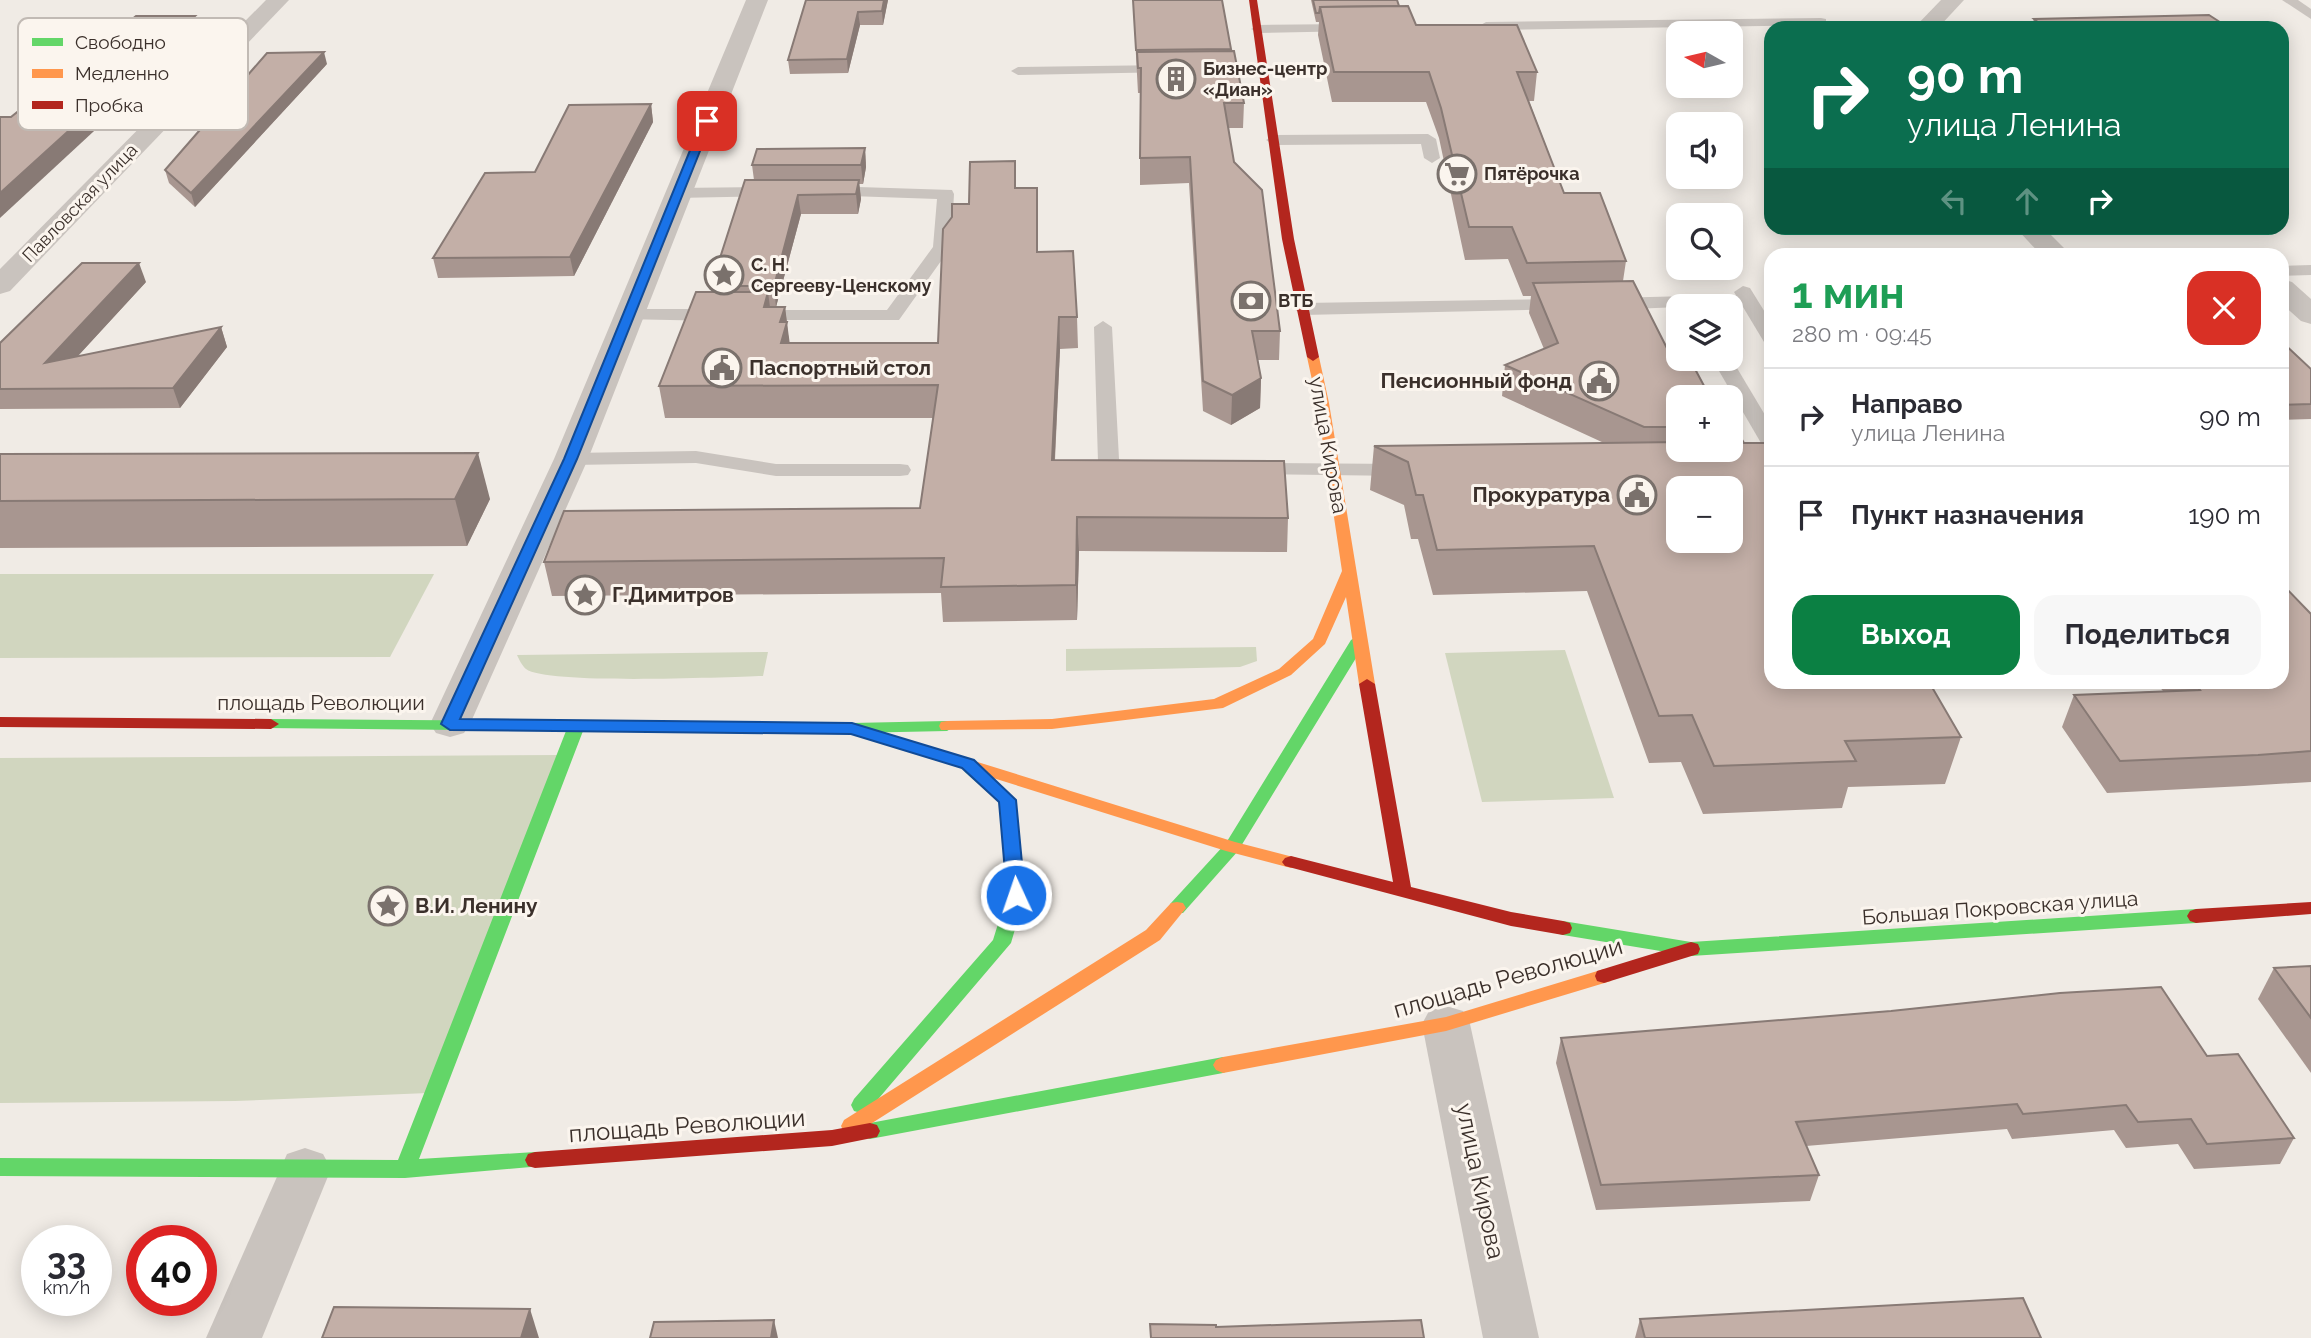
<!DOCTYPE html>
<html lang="ru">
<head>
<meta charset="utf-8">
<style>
  :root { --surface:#fff; --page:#f7f7f7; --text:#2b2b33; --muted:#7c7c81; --line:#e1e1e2; --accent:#0b8043 }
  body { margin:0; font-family:Raleway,sans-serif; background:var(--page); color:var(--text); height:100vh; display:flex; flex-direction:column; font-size:26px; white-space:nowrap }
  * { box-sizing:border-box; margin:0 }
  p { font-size:23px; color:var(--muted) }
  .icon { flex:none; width:38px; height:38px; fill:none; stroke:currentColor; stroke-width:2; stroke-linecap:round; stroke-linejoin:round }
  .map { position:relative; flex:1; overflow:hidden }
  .sheet { position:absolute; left:1764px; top:248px; width:525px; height:441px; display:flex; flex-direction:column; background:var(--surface); border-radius:21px; box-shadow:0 4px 18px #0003 }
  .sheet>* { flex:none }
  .hud { position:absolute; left:1764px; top:21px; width:525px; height:214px; border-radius:21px; box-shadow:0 4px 18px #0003; background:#0b6e4f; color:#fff; overflow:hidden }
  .needle { width:46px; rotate:278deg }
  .fabs { position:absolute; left:1666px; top:21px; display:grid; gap:14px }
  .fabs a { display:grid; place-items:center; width:77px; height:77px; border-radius:14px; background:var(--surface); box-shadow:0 4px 18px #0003; font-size:35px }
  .speed { position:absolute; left:21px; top:1225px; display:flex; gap:14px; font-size:35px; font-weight:700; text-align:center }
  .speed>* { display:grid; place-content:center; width:91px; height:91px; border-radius:50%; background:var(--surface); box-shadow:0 4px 18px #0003; line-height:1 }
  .speed small { font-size:18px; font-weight:400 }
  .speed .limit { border:10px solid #d22; background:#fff; color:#111 }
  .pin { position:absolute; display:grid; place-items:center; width:60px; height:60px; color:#fff; margin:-30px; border-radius:14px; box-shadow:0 4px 10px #0006 }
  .me { position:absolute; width:77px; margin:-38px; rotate:357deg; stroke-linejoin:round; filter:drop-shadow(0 0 5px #0008) }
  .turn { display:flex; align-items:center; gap:24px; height:147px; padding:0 28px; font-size:32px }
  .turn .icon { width:91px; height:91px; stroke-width:2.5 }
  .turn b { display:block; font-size:49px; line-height:60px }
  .lanes { display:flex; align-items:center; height:66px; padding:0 28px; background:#0003; justify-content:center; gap:35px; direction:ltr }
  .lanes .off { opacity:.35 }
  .round { display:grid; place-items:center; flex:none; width:74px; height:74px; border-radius:21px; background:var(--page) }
  .headline { display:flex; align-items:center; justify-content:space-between; height:119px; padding:0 28px }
  h1 { font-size:42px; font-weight:700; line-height:52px; color:#1e9e55 }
  .action { display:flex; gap:14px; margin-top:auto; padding:14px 28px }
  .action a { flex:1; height:80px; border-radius:21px; background:var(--accent); color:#fff; font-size:28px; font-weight:700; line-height:80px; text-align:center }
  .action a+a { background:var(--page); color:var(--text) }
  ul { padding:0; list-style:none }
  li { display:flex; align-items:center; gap:21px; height:98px; padding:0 28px; border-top:2px solid var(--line) }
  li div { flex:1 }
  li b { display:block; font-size:26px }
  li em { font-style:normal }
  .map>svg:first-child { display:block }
  .green { fill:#d1d6bf }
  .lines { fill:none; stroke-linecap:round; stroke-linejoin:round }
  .lane { fill:#c9c3be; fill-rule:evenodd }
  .street { fill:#c9c3be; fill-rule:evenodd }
  .fast { fill:#63d668; fill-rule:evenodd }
  .slow { fill:#ff974d; fill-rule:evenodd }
  .jam { fill:#b3261e; fill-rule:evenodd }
  .wall { fill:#a89690 }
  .shaded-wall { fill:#887a75 }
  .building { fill:#c3afa7; stroke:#887a75; stroke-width:2; fill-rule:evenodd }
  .route { fill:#1a73e8; stroke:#114b97; stroke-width:2 }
  .labels { text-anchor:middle; stroke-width:6; stroke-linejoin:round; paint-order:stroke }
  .far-poi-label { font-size:18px; font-weight:bold; fill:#3b302b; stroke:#fbf5ee; text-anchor:start }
  .far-street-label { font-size:18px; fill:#3b302b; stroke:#fbf5ee }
  .poi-label { font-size:21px; font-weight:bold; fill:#3b302b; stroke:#fbf5ee; text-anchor:start }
  .street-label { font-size:21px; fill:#3b302b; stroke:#fbf5ee }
  .near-street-label { font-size:24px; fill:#3b302b; stroke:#fbf5ee }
  .key { fill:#fbf5ee; stroke:#c1bab4; stroke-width:2 }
  .key-label { font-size:19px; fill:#3b302b }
</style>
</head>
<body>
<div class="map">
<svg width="2311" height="1338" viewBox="0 0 2311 1338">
  <rect width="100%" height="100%" fill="#f0ebe5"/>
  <!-- green -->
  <g class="green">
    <path d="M0,574H434L390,657L0,658Z"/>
    <path d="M1256,647L1257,661L1240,667L1066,671V649Z"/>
    <path d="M1565,650L1614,798L1482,802L1445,653Z"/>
    <path d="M768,652L763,676C725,677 547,685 526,669C522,666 519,659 517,655Z"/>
    <path d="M560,755L428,1093L235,1101L0,1103V758Z"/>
  </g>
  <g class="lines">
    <!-- lane -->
    <g class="lane">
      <path d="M2282,0H2298L2311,9V19Z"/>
      <path d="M1821,18L1826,19V25L1486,30L1479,26L1486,22Z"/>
      <path d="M1352,24L1359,28L1357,31L1258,33L1251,29L1258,25Z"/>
      <path d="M1168,65L1173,66L1175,69L1173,72L1018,75L1011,71L1018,67Z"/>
      <path d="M1204,65H1263L1270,69L1263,73L1199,72L1197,69L1199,66Z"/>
      <path d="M1428,134L1436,139L1440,158L1432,163L1424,158L1421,144L1274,145L1266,140L1274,135Z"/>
      <path d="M827,186L952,190L954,194L951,247L899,320H748L746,316L748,312L755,310H887L933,247L937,199L821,195L819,191Z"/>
      <path d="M773,187L779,188L781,192L779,196L676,198L668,193L676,188Z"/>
      <path d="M2311,265V275L2282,276V266Z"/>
      <path d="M1743,286L1750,288L1771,322V344L1764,342L1734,292Z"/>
      <path d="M1689,296L1696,298L1701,306L1611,310L1602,304L1611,298Z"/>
      <path d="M1564,299L1571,301L1573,305L1571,309L1303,315L1294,309L1303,303Z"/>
      <path d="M628,309H719L728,315L719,321L621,319L619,315L621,311Z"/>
      <path d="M1103,321L1112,327L1119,459L1125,463L1145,464L1148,469L1145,474C1128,478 1110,477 1098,462L1094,327Z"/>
      <path d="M1731,358L1771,425V449L1764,447L1761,443L1712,359Z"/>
      <path d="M696,451L776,464H900L908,465L911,470L908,475L900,476H776L696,463L571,465L564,463L560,459L564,455L571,453Z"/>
      <path d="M1254,463L1403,464L1411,465L1414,470L1411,475L1403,476L1246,474L1243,469L1246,464Z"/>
    </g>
    <!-- street -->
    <g class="street">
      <path d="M266,0H289L10,291L0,294V269Z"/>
      <path d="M746,0H768L588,459L470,724L464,733L450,737L436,733L430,724L554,459Z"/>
      <path d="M1941,0H1964L1938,28H1914Z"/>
      <path d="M2016,228H2044L2072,256H2042Z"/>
      <path d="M2282,279L2292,282L2311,299V324L2301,321L2282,304Z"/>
      <path d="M1446,1006L1463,1011L1470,1024L1539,1338H1483L1422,1024L1429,1011Z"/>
      <path d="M305,1148L323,1154L331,1169L262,1338H206L287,1154Z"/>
    </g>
    <!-- fast -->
    <g class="fast">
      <path d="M1359,635L1367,640L1238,851L1183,913H1171L1168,908L1171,903L1226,843L1351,640Z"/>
      <path d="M271,719L852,723L947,721L955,726L947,731L852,733L583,731L419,1159L535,1152L542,1154L545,1160L542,1166L405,1178L0,1176V1158L398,1160L566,731L265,728L263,724Z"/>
      <path d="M971,762L977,764L1016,800L1025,895L1011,943L868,1111L861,1113L854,1111L851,1105L854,1099L993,940L1007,895L999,802L965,772L963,768Z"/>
      <path d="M2196,909L2202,911L2205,916L2202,921L2196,923L1691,956L1563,935L1556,933L1554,928L1556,923L1563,921L1691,942Z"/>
      <path d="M1223,1057L1230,1060L1233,1065L1230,1070L1223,1073L870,1139L863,1137L860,1131L863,1125L870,1123Z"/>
    </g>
    <!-- slow -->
    <g class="slow">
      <path d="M1313,353L1319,357L1329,403L1375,684L1373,687L1367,689L1359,684L1346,597L1325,644L1291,675L1223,708L1052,729L941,730L939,726L941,722L947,721L1052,719L1214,699L1279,669L1313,639L1342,571L1317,403L1307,357Z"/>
      <path d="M852,723L1235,842L1297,858L1300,862L1297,866L1291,868L1226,851L846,732L844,728Z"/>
      <path d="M1177,902L1183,903L1186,908L1160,940L858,1132L851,1134L844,1132L841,1126L844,1120L1146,930L1171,903Z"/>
      <path d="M1604,969L1611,971L1613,976L1611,981L1446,1031L1223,1073L1216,1070L1213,1065L1216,1060L1223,1057L1446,1017Z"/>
    </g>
    <!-- jam -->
    <g class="jam">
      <path d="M1249,0H1257L1294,239L1319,357L1313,361L1307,357L1282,239Z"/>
      <path d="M1367,679L1375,684L1411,887L1511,912L1563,921L1570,923L1572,928L1570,933L1563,935L1511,926L1285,866L1282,862L1285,858L1291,856L1393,882L1359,684Z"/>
      <path d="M0,717L271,719L279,724L271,729L0,727Z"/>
      <path d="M2311,902V914L2196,923L2190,921L2187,916L2190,911L2196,909Z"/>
      <path d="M1691,942L1698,944L1700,949L1698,954L1604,983L1597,981L1595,976L1597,971Z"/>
      <path d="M870,1123L877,1125L880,1131L877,1137L832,1146L535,1168L528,1166L525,1160L528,1154L535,1152L832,1130Z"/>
    </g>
  </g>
  <!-- wall -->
  <g class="wall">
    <path d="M806,0H888L883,25H860L848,73L790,74L788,60Z"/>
    <path d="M1133,0H1222L1231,51L1244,103L1243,128H1228L1234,162L1280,331L1279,360H1257L1261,378L1260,408L1231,425L1203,411L1189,183L1140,185V93H1138Z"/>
    <path d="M1311,0H1397L1399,6L1416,25L1537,72L1534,101H1529L1564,193L1626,261L1623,281L1678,397V450L1744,443L1961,737L1945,784L1848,787L1842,808L1703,814L1681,762L1649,763L1587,591L1433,595L1418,539H1411L1404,505L1370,490L1374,446L1604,443L1502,396L1505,365L1544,349L1529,313L1531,296H1523L1508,259L1465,260L1439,138L1426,102H1332L1318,35L1319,22H1316Z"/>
    <path d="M2034,19L2229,28H2031Z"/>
    <path d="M327,64L195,207L169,183L165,170Z"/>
    <path d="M651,104L653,122L574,276L438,278L433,258L535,172Z"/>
    <path d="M865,148L866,167L863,184H859L861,199L858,214H801L776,307H785L789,343H938L969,204L1016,188H1037L1038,252L1077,317L1078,348L1060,349L1055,460L1288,518L1287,552L1079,551L1077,620L943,622L941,593L552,596L544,562L920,508L933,418H665L659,386L712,292L711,286L754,180L752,165Z"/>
    <path d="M146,282L77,357L221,327L227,347L180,408L0,409V343Z"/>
    <path d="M2282,342L2311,369V419L2282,420Z"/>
    <path d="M0,454L490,499L467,546L0,548Z"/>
    <path d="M2311,614V782L2244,786L2107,793L2062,727L2074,695L2163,691L2155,682H2282Z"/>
    <path d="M2311,966V1073L2258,999L2274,968Z"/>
    <path d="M1561,1038L2207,1056L2294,1138L2280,1164L2194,1169L2178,1144L2126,1148L2114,1130L2012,1139L2007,1129L1806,1146L1819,1175L1810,1201L1596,1210L1556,1063Z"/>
    <path d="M1640,1319L2041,1338H1635Z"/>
  </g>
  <!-- shaded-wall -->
  <g class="shaded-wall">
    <path d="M884,0H888L883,25L882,11Z"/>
    <path d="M858,12L860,25L848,73L847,59Z"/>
    <path d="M195,16L200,33L0,218V193Z"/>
    <path d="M324,52L327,64L195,207L191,193Z"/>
    <path d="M651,104L653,122L574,276L570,257Z"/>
    <path d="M865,148L866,167L863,184L861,165Z"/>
    <path d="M859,180L861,199L858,214L856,194Z"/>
    <path d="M1037,188L1038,217V282L1037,252Z"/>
    <path d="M798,195L801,214L776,307L774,286Z"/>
    <path d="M139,263L146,282L53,383L45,363Z"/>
    <path d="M768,292L772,323L764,307Z"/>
    <path d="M785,307L791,353L781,343L780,322Z"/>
    <path d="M1059,317L1060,349L1053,493L1052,460Z"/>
    <path d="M221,327L227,347L180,408L173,388Z"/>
    <path d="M1261,378L1260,408L1231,425L1232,395Z"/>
    <path d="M478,453L490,499L467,546L455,499Z"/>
    <path d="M1077,517L1079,551L1077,620L1076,585Z"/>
    <path d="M530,1309L539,1338H521Z"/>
    <path d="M774,1320L778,1338H771Z"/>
  </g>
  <!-- building -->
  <g class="building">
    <path d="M806,0H884L882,11L858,12L847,59L788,60Z"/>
    <path d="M1133,0H1222L1231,49L1136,50Z"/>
    <path d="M1313,0H1397L1399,6L1320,7L1319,13H1316Z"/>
    <path d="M1408,6L1416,25H1517L1537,72H1517L1564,193H1600L1626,261L1527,263L1512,227H1469L1441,108L1429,72H1334L1320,7Z"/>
    <path d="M2209,15L2229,28H2045L2034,19Z"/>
    <path d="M136,16H195L0,193V117H11Z"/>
    <path d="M1234,51L1244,103H1224L1234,162L1262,190L1280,331H1252L1261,378L1232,395L1203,381L1190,157L1140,158L1141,68H1138L1137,52Z"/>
    <path d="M324,52L191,193L165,170L267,53Z"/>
    <path d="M651,104L570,257L433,258L485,173L535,172L569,105Z"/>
    <path d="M865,148L861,165H752L757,149Z"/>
    <path d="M1015,161V188H1037V252L1073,251L1077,317H1059L1052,460L1284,461L1288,518L1077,517L1076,585L941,587L944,558L544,562L564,511L920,508L938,385L659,386L696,292H768L764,307H785L780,322H787L781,343H938L943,229L952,217V204H969L970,162Z"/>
    <path d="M745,180H859L856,194L798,195L774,286H711Z"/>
    <path d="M82,263H139L45,363L221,327L173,388L0,389V343Z"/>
    <path d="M1633,281L1676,366L1695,369L1710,397H1678V427H1644L1505,365L1558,343L1533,283Z"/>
    <path d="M2282,342L2311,369V404L2282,405Z"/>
    <path d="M1731,433H1738L1744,443H1771V682H1929L1961,737L1845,741L1856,761L1714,766L1692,715L1659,716L1594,546L1437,550L1423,495H1416L1408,462L1374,446L1678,442V450H1731ZM1678,488H1731V541H1678Z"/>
    <path d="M478,453L455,499L0,501V454Z"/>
    <path d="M2282,584L2311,614V751L2258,755L2120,761L2074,695L2200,690L2194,682H2282Z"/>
    <path d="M2311,966V1018L2274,968Z"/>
    <path d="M2161,987L2207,1056L2238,1054L2294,1138L2207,1144L2191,1119L2138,1122L2126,1105L2023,1114L2017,1104L1796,1122L1819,1175L1601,1185L1561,1038L1891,1011L2060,993Z"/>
    <path d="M2023,1298L2041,1338H1645L1640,1319Z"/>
    <path d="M334,1307L530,1309L521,1338H322Z"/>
    <path d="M774,1320L771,1338H650L654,1322Z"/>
    <path d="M1421,1320L1424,1338H1151L1150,1324L1216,1325V1327Z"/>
  </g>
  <!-- route -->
  <path class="route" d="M707,118L712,121L577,459L460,719L852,723L974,760L1016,800L1025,895L1022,900H1009L1007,895L999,802L962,768L851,734L450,730L441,724L564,459L702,121Z"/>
  <!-- icons -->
  <defs>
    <symbol id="building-ring" viewBox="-11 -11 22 22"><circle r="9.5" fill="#fbf5ee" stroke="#7a716c" stroke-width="1.5"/><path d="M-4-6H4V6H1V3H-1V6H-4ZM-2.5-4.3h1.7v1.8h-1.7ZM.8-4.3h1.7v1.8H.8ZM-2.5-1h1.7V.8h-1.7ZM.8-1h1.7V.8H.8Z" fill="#7a716c"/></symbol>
    <symbol id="supermarket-ring" viewBox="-11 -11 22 22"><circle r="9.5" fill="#fbf5ee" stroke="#7a716c" stroke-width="1.5"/><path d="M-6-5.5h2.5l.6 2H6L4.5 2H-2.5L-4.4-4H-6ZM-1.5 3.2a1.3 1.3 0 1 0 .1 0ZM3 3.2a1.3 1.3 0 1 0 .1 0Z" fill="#7a716c"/></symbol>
    <symbol id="sight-ring" viewBox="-11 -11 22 22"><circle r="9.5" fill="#fbf5ee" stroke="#7a716c" stroke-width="1.5"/><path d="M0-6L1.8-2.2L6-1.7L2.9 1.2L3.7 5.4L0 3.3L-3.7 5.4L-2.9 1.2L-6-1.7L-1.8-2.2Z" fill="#7a716c"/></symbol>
    <symbol id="bank-ring" viewBox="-11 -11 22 22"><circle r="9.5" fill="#fbf5ee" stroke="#7a716c" stroke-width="1.5"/><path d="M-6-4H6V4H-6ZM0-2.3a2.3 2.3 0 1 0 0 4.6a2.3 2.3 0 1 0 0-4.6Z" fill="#7a716c"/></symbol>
    <symbol id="civic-ring" viewBox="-11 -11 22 22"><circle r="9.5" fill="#fbf5ee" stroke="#7a716c" stroke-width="1.5"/><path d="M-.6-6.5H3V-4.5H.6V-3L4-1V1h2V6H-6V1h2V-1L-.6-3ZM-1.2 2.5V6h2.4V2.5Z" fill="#7a716c"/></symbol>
  </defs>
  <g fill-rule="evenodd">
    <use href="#building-ring" x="1154" y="57" width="44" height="44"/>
    <use href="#supermarket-ring" x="1435" y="152" width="44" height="44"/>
    <use href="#sight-ring" x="702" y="253" width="44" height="44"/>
    <use href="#bank-ring" x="1229" y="279" width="44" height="44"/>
    <use href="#civic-ring" x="700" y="346" width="44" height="44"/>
    <use href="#civic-ring" x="1577" y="359" width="44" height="44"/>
    <use href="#civic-ring" x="1615" y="473" width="44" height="44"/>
    <use href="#sight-ring" x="563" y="573" width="44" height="44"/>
    <use href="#sight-ring" x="366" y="884" width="44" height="44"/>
  </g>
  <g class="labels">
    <!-- far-poi labels -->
    <g class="far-poi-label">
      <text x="1203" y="75">Бизнес-центр<tspan x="1203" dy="21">«Диан»</tspan></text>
      <text x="1484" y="180">Пятёрочка</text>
      <text x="751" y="271">С. Н.<tspan x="751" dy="21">Сергееву-Ценскому</tspan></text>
      <text x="1278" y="307">ВТБ</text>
    </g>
    <!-- far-street labels -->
    <g class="far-street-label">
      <text transform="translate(80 203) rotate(-46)" y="6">Павловская улица</text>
    </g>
    <!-- poi labels -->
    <g class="poi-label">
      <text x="749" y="375">Паспортный стол</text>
      <text x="1572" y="388" text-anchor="end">Пенсионный фонд</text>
      <text x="1610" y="502" text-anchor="end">Прокуратура</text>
      <text x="612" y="602">Г.Димитров</text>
      <text x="415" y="913">В.И. Ленину</text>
    </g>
    <!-- street labels -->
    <g class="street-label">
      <text transform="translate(1328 445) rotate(80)" y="7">улица Кирова</text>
      <text x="321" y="710">площадь Революции</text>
      <text transform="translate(2000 908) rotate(-4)" y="7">Большая Покровская улица</text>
    </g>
    <!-- near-street labels -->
    <g class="near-street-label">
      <text transform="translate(1508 978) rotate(-16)" y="8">площадь Революции</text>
      <text transform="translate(687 1126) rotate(-4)" y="8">площадь Революции</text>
      <text transform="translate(1480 1181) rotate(78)" y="8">улица Кирова</text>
    </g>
  </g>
  <!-- legend -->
  <rect x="18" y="18" width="230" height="112" rx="10" class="key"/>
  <rect x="32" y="38" width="31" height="8" fill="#63d668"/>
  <rect x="32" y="69" width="31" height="9" fill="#ff974d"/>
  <rect x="32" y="101" width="31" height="8" fill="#b3261e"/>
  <g class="key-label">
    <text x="75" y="49">Свободно</text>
    <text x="75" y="80">Медленно</text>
    <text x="75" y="112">Пробка</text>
  </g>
</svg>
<div class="fabs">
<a><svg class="needle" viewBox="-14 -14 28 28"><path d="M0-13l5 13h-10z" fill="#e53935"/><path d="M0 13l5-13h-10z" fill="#7c7c81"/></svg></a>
<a><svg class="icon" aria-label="sound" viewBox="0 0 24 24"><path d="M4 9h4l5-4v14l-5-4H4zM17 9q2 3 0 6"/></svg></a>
<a><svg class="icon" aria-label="search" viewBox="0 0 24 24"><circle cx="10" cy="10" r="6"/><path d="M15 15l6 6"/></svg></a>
<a><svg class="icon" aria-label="layers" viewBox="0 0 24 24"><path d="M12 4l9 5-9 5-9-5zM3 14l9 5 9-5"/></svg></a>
<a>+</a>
<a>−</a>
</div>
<div class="speed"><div>33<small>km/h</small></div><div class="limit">40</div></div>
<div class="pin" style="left:707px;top:121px;background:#d93025"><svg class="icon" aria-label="arrive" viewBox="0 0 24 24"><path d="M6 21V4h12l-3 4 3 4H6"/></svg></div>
<svg class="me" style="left:1016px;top:895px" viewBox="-20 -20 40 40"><circle r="17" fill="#1a73e8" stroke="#fff" stroke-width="3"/><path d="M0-11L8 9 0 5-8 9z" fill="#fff"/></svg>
<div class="hud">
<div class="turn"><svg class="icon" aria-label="right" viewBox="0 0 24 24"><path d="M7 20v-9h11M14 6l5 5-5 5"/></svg><div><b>90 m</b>улица Ленина</div></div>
<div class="lanes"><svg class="icon off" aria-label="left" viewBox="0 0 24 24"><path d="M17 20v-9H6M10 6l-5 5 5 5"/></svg><svg class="icon off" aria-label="ahead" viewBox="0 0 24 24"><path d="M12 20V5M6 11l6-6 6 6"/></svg><svg class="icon" aria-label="right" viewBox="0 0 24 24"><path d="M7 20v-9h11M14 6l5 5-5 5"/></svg></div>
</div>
<section class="sheet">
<div class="headline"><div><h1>1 мин</h1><p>280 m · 09:45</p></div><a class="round" style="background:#d93025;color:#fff"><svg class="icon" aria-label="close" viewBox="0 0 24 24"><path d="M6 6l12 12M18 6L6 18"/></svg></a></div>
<ul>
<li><svg class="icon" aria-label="right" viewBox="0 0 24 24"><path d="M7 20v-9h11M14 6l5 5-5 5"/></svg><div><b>Направо</b><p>улица Ленина</p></div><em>90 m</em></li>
<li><svg class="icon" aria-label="arrive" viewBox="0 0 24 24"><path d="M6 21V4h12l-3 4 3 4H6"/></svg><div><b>Пункт назначения</b></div><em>190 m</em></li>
</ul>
<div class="action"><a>Выход</a><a>Поделиться</a></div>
</section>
</div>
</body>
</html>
